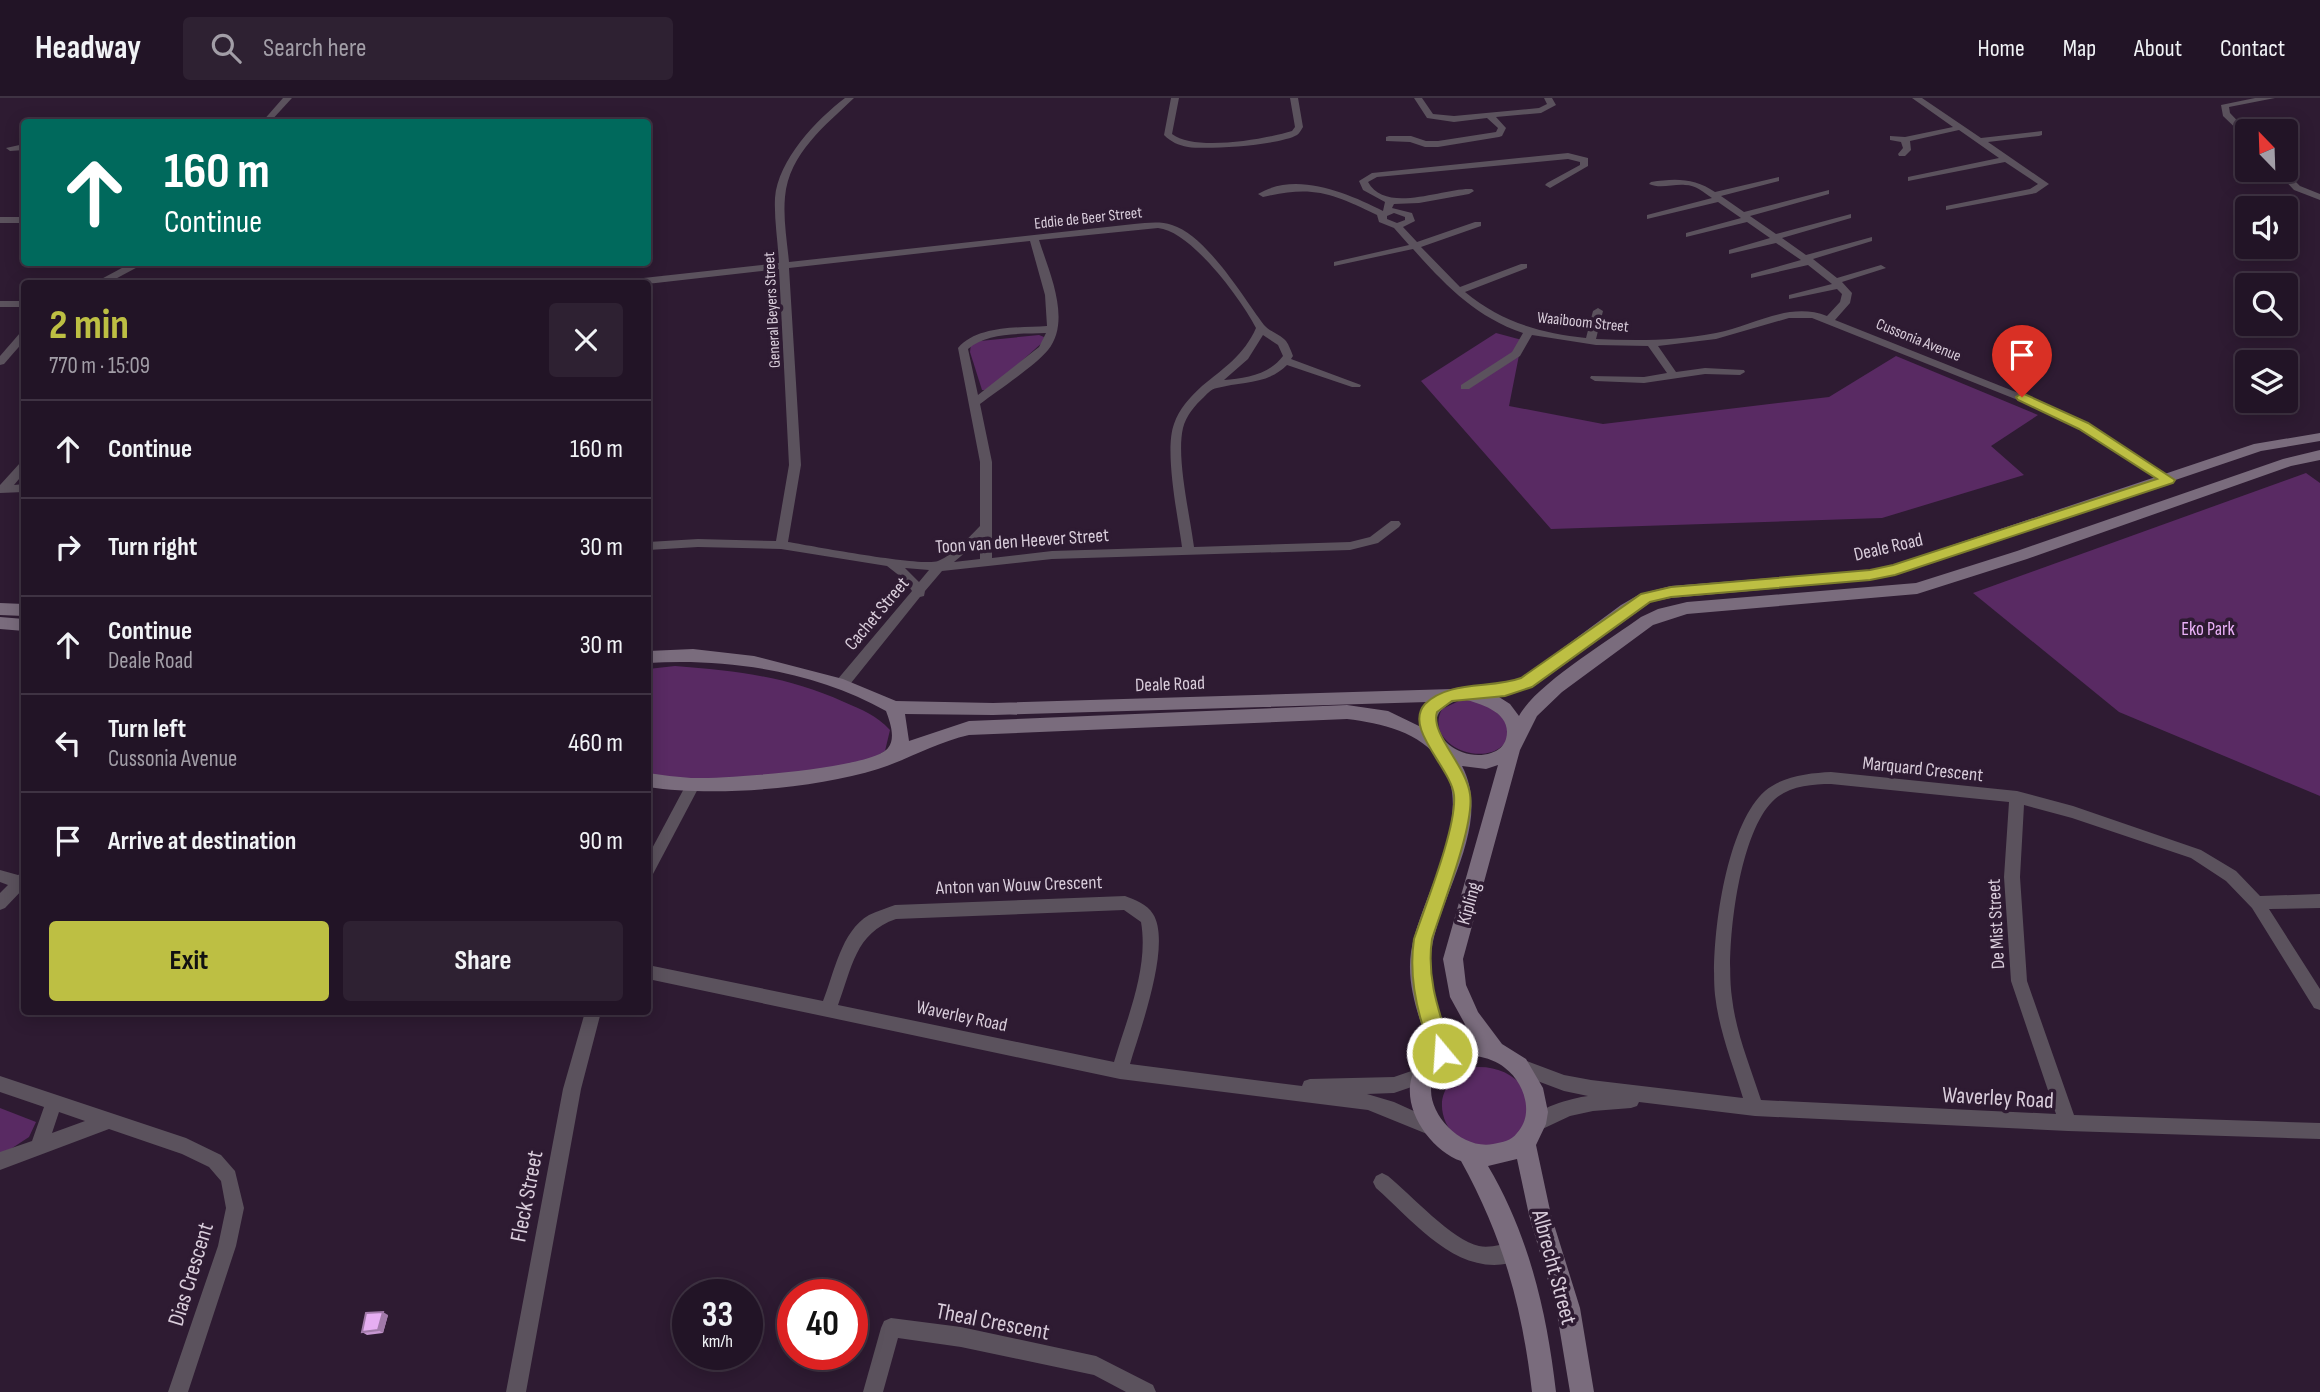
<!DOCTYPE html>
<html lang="en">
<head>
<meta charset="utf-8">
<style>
  :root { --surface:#221426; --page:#2e2132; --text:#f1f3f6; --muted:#a29ea7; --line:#3f3343; --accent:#bdbf43 }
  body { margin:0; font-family:"Sofia Sans Condensed",sans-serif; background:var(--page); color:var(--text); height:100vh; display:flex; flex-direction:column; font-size:26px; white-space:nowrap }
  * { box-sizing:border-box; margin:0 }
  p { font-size:23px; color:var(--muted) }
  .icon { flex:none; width:38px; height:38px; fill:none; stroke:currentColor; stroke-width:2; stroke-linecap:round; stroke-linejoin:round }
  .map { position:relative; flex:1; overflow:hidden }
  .details { position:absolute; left:21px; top:182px; width:630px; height:735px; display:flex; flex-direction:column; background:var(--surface); border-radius:7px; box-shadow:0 4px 18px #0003,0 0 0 2px var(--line) }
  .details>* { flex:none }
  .guide { position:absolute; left:21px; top:21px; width:630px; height:147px; border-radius:7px; box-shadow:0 4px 18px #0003,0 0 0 2px var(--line); background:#00695c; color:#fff; overflow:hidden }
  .needle { width:46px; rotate:337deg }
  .controls { position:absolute; left:2235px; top:21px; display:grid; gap:14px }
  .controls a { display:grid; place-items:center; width:63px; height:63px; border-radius:7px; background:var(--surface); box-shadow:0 4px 18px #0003,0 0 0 2px var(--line); font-size:35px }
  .speed { position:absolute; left:672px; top:1181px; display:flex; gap:14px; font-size:35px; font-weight:700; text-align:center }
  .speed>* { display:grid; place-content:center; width:91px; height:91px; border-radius:50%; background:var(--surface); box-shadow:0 4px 18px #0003,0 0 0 2px var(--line); line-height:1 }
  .speed small { font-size:18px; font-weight:400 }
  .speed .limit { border:10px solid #d22; background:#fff; color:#111 }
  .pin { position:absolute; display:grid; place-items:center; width:60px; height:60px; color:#fff; margin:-72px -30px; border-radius:50% 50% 50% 0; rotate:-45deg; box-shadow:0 0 7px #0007 }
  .pin .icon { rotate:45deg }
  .me { position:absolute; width:77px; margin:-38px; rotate:342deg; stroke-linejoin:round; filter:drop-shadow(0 0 5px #0008) }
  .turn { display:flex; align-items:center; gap:24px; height:147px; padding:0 28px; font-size:32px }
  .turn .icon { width:91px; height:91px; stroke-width:2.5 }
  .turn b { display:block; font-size:49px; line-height:60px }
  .round { display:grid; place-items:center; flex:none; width:74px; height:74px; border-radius:7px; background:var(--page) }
  .headline { display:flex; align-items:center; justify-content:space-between; height:119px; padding:0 28px }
  h1 { font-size:42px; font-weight:700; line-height:52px; color:var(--accent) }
  .primary-button { display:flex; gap:14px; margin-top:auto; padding:14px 28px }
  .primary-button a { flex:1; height:80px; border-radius:7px; background:var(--accent); color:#111; font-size:28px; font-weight:700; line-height:80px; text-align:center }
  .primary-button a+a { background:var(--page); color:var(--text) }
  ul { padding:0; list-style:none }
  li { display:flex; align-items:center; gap:21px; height:98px; padding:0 28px; border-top:2px solid var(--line) }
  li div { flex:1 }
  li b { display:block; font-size:26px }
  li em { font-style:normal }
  header { display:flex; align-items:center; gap:42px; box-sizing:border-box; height:98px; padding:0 35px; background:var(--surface); border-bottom:2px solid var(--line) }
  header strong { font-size:33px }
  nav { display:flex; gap:38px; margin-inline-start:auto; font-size:24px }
  .search { width:490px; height:63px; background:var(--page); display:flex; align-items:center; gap:18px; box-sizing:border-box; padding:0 24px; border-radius:7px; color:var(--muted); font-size:26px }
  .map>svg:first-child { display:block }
  .green { fill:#592a63 }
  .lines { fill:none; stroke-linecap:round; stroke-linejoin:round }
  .street { fill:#5b525d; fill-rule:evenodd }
  .secondary { fill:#7a6c7d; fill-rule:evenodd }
  .wall { fill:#c696d0 }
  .shaded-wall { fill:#a17aa9 }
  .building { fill:#e6aef2; stroke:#a17aa9; stroke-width:2 }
  .route { fill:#bdbf43; stroke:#7b7c2c; stroke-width:2 }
  .labels { text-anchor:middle; stroke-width:7; stroke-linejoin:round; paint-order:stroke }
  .far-street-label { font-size:16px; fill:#d9cddb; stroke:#2e1b32 }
  .street-label { font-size:19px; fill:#d9cddb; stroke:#2e1b32 }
  .park-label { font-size:19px; fill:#e9b0f6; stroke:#2e1b32 }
  .near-street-label { font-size:23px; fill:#d9cddb; stroke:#2e1b32 }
</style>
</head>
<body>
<header>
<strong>Headway</strong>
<div class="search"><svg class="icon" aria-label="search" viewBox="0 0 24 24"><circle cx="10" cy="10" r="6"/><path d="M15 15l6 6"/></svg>Search here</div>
<nav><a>Home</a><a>Map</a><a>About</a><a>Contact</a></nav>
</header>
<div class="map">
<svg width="2320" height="1294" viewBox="0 0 2320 1294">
  <rect width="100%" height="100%" fill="#2e1b32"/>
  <!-- green -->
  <g class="green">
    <path d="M1496,235L1522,242L1509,308L1603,326L1829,299L1896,258L2038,317L1991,348L2024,377L1882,420L1551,431L1421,283Z"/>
    <path d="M1039,237L1044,239L1043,244L989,292H982L970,254L971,246L980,243Z"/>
    <path d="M2306,375L2320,385V698L2119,614L1973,495Z"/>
    <path d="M675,568C737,573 786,578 844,604C863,612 876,617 890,632L885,653L860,668L735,683L664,682L648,678V571Z"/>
    <path d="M1473,601L1485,604L1513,629C1510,635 1508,644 1502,648C1479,669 1424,645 1442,611L1461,602Z"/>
    <path d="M1475,969C1499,968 1514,977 1529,994V1045L1468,1050C1461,1043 1450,1034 1446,1025C1434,998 1450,977 1475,969Z"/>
    <path d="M0,1010L36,1024L29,1039L0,1058Z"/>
  </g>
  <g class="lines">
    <!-- street -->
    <g class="street">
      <path d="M283,0H292L270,24H262Z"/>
      <path d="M845,0H854C826,27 789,55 785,99C783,120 787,143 789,164L1134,126C1147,125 1160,123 1172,127C1207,138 1243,199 1264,227C1270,234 1280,236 1286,243C1289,247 1291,253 1293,258L1291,261L1361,287L1360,289H1352L1287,267C1267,287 1242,283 1217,290C1211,291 1208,295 1204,299C1195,307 1186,318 1183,330C1176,360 1190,417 1194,449L1350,444L1370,439L1391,423H1399L1401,426L1399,429L1378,445L1350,452L1052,461L942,473L925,493L924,498L920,499L847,590L842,591L835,586L837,582L912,493L905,482L887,468L781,451L698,449L648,452V444L698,441L776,443L789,367L779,171L647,186H611L616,183L779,165C778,144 774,121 775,100C778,62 816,22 845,0ZM1158,130C1191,133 1241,201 1256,230C1244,257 1224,270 1202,288C1190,299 1179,311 1174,326C1164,353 1178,419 1182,449L1052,453L992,460V364L980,306C998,292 1035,268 1048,252C1072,222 1049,174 1039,142ZM1030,143L1045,197L1047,228C1019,230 978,227 958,250L980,364V428C968,440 955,456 938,463C922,469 812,448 788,444L801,367L789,170ZM1046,235L1039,249L978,297L968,251C987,234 1022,236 1046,235ZM1263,237L1278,247L1283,258C1269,277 1245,280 1224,282L1248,261ZM980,442V461L954,464ZM905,470L929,472L919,484Z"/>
      <path d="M1171,0H1179L1172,36C1195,54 1266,41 1292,33L1295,29L1290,0H1298L1303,29C1301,32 1299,36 1297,37C1280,47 1208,52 1188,49C1178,47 1171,44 1164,37Z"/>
      <path d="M1414,0H1422L1433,16L1454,18L1539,10L1547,6L1544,0H1552L1556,7L1541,15L1496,19L1506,30L1502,38L1499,39L1438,49H1425L1410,44L1386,43V39L1389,38H1411L1426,43H1438L1496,34L1498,30L1487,20L1454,24L1427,20Z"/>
      <path d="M1912,0H1922L1981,40L2042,33V37L2039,38L1988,44L2049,86L2036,95L1946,112V108L2030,91L2038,86L2005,64L1908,83V79L1999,60L1959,32L1910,43L1911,52L1905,58H1899L1898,56L1903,50L1901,44L1890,42V38L1905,39L1953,29Z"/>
      <path d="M2255,0H2275L2229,9L2230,15L2247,33V41L2223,18L2221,7Z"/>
      <path d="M24,46V52L10,53L6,50Z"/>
      <path d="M1568,55L1588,60V68L1550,90L1545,87L1547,85L1580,67V64L1568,61L1377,79L1368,84C1386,117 1445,89 1472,91L1474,93L1469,96L1419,105L1394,106L1392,110L1412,115L1415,123L1403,129L1417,144L1475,124H1481V128L1421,149L1460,189L1521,166H1527V170L1465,194C1501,224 1540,235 1586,240L1593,213L1598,210L1603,213L1596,241C1636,243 1676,243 1716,235C1753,228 1789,203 1827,218L1840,204L1842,196L1837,191L1789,201V197L1832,186L1808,167L1751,180V176L1801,162L1776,145L1729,156V152L1770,140L1747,124L1686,139V135L1741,120L1718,104L1647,121V117L1712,100C1703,94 1696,87 1685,87C1673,86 1660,91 1649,86L1651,84C1675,80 1695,80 1715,94L1779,79V83L1721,98L1744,114L1829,92V96L1750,118L1776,136L1851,116V120L1782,140L1806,157L1872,139V143L1813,161L1837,180L1881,167L1886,170L1842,184L1852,195L1850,205L1835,222L2046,306L2087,326L2174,382L2168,386L2164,385L2079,330L2038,310L1812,220H1789L1716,241L1658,248L1676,274L1705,270L1744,272L1745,274L1740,277L1705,276L1644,285L1595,283L1590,280L1591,278L1644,279L1667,275L1648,248L1596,247L1532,237L1520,258L1469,291H1461V287L1512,254L1523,235C1476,219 1446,188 1413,151L1334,168V164L1409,147L1394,130L1379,124L1377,117C1332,95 1313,87 1263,99L1258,96C1296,73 1347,95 1383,113L1385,104L1363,92L1359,83L1372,75ZM1394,115L1405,119V122L1397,125L1387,121V118Z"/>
      <path d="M2275,72H2284L2300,88L2320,96V102L2294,92Z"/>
      <rect x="0" y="119" width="24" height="6"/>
      <path d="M133,164H147L106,186H92Z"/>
      <rect x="0" y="203" width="24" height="6"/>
      <path d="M24,234V243L4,266L0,267V258L20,235Z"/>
      <path d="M24,364V375L14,387L24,386V394L0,395V387L20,365Z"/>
      <path d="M1831,674L2017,693L2073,708L2201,752L2236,773L2260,798L2320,796V810L2269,811L2320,891V912L2314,910L2252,810L2226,783L2191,760L2072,720L2024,707L2020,779L2027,883L2074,1017L2320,1025V1041L2068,1033L1755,1018L1639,1004L1637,1008L1631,1010L1593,1013L1570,1018L1536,1034L1530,1032L1527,1026C1534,1010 1572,1000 1588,998L1564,993L1513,974L1511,968L1513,962L1519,960L1564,977L1591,982L1743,1000C1733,967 1719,933 1715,897C1710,846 1725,728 1765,693C1782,678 1810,675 1831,674ZM1831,686L2009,704L2004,779L2011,883L2056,1016L1761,1002C1750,968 1736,935 1732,900C1725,853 1738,733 1775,701C1790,688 1812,686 1831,686Z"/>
      <path d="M693,681L698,683L700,687L653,776L648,778V758L688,683Z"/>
      <path d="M0,772L18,777L24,774V790L5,810L0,812V795L8,787L0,784Z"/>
      <path d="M1125,798C1135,802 1147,806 1153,816C1172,846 1140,932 1130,966L1302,988L1304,983L1310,981L1394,979L1423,969L1429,971L1431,977L1429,983L1394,995L1367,996L1394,1004L1438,1024L1441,1030L1438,1036L1432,1038L1368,1012L1120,981L648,881V867L823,903C834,876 841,833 869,817C877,813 887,810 895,807ZM1124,812L1141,824C1149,870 1127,920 1114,964L838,907C852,870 855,835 896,821Z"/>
      <path d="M585,914H601L581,991L526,1294H506L563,991Z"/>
      <path d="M0,978L186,1040L221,1057L235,1073L244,1110L236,1148L188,1294H168L218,1148L226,1110L221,1083L209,1069L182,1056L109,1031L0,1072V1054L32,1043L44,1009L0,994ZM59,1014L85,1023L52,1035Z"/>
      <path d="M1382,1075L1388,1078C1410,1096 1453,1143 1479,1148C1494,1151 1509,1142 1523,1147L1525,1154L1523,1161C1462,1186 1417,1126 1376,1090L1373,1084L1376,1078Z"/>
      <path d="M891,1220L961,1229L1096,1258L1153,1287L1156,1294H1126L1094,1277L961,1249L898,1240L883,1294H863L881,1230L884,1223Z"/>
    </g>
    <!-- secondary -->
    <g class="secondary">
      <path d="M2320,335V343L2261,353L1895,477L1870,482L1671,500L1651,504L1533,589L1499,599L1510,606L1519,618C1535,587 1611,541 1641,519L1658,511L1687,504L1916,485L2017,453L2283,361L2320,352V362L2291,368L2027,461L1917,496L1687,516L1653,527L1562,594L1537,618L1520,652L1463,861L1466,887L1478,914L1502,946L1526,961L1543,990L1548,1014L1546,1026L1536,1047L1551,1117L1580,1210L1594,1294H1570L1556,1210L1529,1117L1517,1061L1488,1068C1529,1137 1547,1215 1556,1294H1532C1522,1208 1503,1139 1461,1063C1427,1051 1393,999 1419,965C1422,961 1427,957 1431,954C1420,922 1406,888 1411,854C1420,797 1477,719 1441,664C1421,634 1381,625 1347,621L969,637C937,644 909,661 878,671C813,691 714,699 648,689V675C662,677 677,679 691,680C722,681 872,671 888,650C896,640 890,624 886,613C816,573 727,560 648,565V553L693,551L754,558L843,581L896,603L993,605L1452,591L1463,589L1473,591L1521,581L1621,507L1640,496L1671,488L1870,472L1893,467L2254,346ZM1463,601C1482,606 1513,615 1506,641C1504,648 1498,653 1491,655C1452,668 1406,615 1463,601ZM1428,604L1420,617L1419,628L1388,613L1347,607L969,623L909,643L905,616L993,617ZM1498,667L1443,861L1450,899L1472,939L1449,945C1439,916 1427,886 1431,855C1439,795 1493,727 1462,668L1486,671ZM1476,958C1487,960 1497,963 1505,970C1524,984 1535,1016 1517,1035C1511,1043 1503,1044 1493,1046C1451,1054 1404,987 1450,964C1457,960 1468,960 1476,958Z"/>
      <path d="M0,505L24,506V518L0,517Z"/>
      <path d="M0,519L24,521V533L0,531Z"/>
    </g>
  </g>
  <!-- wall -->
  <path class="wall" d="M388,1217L383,1235L367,1237L362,1234Z"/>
  <!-- shaded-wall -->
  <path class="shaded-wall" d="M383,1214L388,1217L383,1235L378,1232Z"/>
  <!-- building -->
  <path class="building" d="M383,1214L378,1232L362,1234L366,1215Z"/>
  <!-- route -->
  <path class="route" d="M2022,295L2088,325L2175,382L2173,385L1895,477L1870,482L1671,499L1650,504L1532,589L1505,598L1452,603L1437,614C1430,636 1466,667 1470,696C1475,726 1442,809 1432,841C1426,882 1440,916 1452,955L1449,961L1442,964L1435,961C1419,924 1408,881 1414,841C1425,808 1457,729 1454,697C1451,670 1403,630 1425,606C1449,582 1491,591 1521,580L1641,496L1671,489L1870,472L1893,467L2157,381L2079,331L2018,302L2016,299Z"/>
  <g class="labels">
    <!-- far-street labels -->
    <g class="far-street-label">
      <text transform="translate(1088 119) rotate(-6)" y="6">Eddie de Beer Street</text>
      <text transform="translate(771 212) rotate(-93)" y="6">General Beyers Street</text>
      <text transform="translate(1583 223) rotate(6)" y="6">Waaiboom Street</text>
      <text transform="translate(1919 241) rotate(22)" y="6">Cussonia Avenue</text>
    </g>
    <!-- street labels -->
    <g class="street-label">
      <text transform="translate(1022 442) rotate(-4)" y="7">Toon van den Heever Street</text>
      <text transform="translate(1888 448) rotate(-13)" y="7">Deale Road</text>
      <text transform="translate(876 515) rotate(-50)" y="7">Cachet Street</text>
      <text transform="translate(1170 585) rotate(-2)" y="7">Deale Road</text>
      <text transform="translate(1923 670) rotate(6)" y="7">Marquard Crescent</text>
      <text transform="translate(1019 786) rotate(-2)" y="7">Anton van Wouw Crescent</text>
      <text transform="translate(1468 805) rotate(-74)" y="7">Kipling</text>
      <text transform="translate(1995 826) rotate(-93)" y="7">De Mist Street</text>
      <text transform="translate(962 917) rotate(12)" y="7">Waverley Road</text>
    </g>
    <!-- park labels -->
    <g class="park-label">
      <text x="2208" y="537">Eko Park</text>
    </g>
    <!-- near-street labels -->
    <g class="near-street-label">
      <text transform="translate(1998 999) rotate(3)" y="8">Waverley Road</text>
      <text transform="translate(526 1098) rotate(-79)" y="8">Fleck Street</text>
      <text transform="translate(1555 1169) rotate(75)" y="8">Albrecht Street</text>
      <text transform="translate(190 1176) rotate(-73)" y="8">Dias Crescent</text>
      <text transform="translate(993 1223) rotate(11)" y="8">Theal Crescent</text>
    </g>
  </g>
</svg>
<div class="controls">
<a><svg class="needle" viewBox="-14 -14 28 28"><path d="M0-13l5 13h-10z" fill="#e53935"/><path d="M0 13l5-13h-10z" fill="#a29ea7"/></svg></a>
<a><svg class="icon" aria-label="sound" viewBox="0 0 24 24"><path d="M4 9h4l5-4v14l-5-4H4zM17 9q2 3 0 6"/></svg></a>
<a><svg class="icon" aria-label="search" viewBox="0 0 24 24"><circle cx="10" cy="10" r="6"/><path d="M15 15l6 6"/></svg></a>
<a><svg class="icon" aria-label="layers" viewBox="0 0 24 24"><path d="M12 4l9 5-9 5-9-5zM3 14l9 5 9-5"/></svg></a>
</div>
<div class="speed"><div>33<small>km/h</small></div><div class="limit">40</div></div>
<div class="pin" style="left:2022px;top:299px;background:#d93025"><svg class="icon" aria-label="arrive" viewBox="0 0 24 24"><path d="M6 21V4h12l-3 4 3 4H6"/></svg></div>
<svg class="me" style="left:1442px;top:955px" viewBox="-20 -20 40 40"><circle r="17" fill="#bdbf43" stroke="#fff" stroke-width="3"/><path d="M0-11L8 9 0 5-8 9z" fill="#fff"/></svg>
<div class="guide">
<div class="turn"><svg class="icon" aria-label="ahead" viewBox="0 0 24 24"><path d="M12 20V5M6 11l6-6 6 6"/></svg><div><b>160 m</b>Continue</div></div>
</div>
<section class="details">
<div class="headline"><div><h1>2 min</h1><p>770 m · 15:09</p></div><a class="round"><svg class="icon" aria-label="close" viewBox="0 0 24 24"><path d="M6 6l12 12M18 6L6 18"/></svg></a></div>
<ul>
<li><svg class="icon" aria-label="ahead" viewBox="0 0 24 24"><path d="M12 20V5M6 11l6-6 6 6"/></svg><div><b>Continue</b></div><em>160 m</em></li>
<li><svg class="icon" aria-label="right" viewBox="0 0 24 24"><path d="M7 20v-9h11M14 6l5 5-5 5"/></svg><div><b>Turn right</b></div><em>30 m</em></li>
<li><svg class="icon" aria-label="ahead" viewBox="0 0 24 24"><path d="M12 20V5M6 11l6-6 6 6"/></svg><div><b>Continue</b><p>Deale Road</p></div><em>30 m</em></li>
<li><svg class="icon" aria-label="left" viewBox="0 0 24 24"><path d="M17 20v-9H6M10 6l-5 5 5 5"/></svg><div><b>Turn left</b><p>Cussonia Avenue</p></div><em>460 m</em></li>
<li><svg class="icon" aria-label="arrive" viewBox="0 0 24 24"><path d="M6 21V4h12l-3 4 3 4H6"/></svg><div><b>Arrive at destination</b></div><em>90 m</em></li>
</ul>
<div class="primary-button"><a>Exit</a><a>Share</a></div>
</section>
</div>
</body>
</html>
